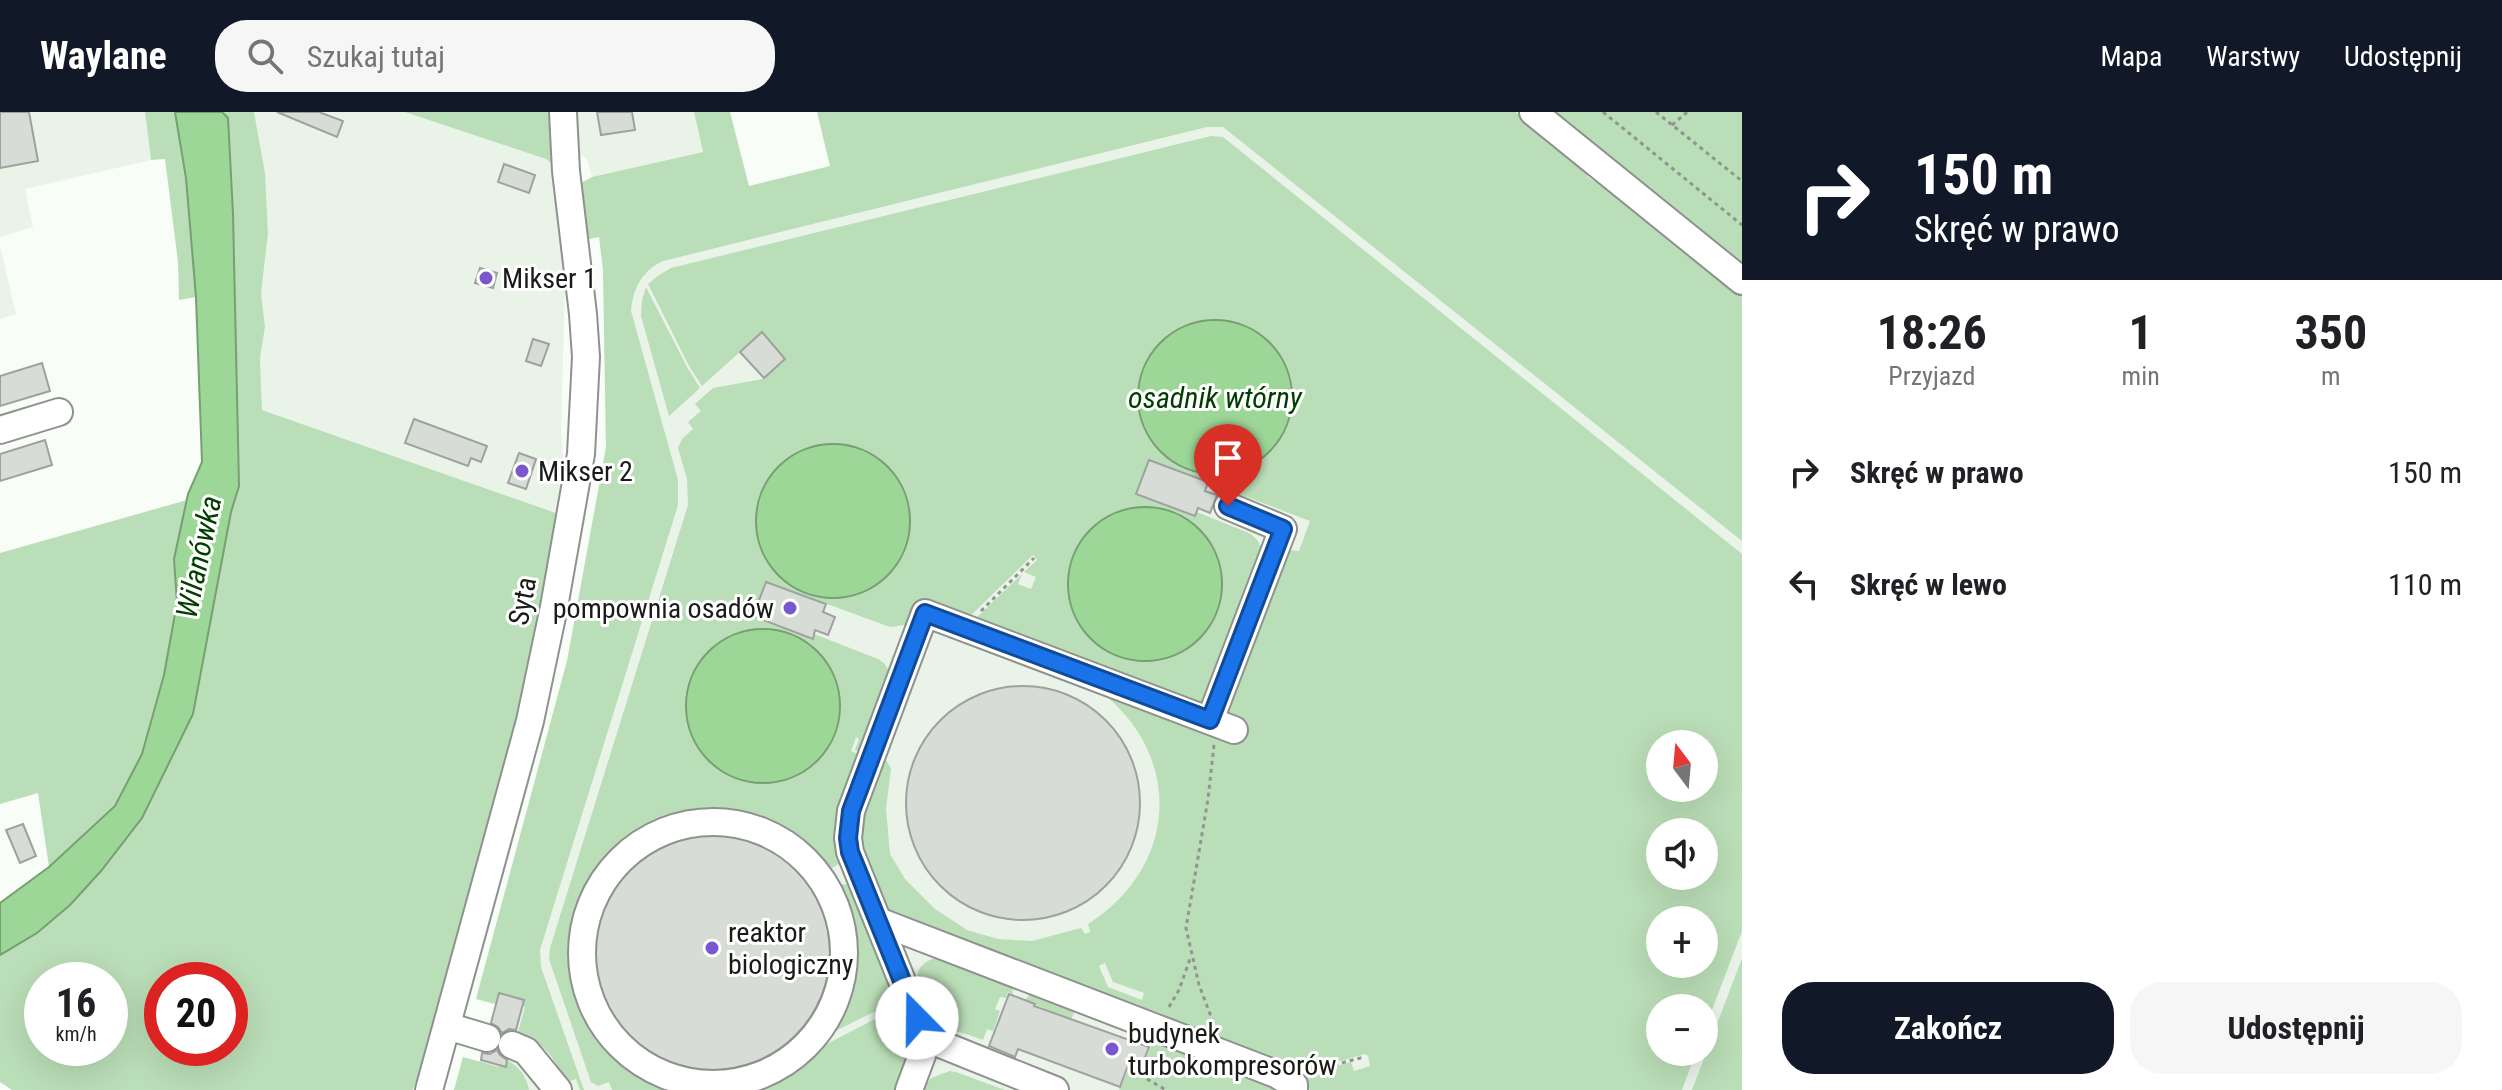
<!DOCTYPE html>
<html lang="pl">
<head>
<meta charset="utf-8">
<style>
  :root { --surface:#fff; --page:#f6f6f6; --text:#202124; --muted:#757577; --accent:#111827 }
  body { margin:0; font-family:"Roboto Condensed",sans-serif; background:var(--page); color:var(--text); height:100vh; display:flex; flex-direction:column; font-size:30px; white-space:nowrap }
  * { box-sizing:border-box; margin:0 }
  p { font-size:26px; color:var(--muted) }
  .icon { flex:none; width:44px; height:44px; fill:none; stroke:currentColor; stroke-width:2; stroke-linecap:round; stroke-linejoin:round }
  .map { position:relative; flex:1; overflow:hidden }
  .side { display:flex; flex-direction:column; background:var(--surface); width:760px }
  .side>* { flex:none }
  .top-card { background:#111827; color:#fff; overflow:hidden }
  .needle { width:52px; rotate:344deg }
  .fabs { position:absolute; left:1646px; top:618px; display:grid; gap:16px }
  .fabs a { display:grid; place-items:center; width:72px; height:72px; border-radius:50%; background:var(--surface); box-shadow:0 8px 32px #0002; font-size:40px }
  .speed { position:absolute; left:24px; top:850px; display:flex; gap:16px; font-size:40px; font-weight:700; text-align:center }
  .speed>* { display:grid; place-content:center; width:104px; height:104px; border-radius:50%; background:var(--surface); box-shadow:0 8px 32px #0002; line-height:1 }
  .speed small { font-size:20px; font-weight:400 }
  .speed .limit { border:12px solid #d22; background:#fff; color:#111 }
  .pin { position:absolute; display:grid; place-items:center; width:68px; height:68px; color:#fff; margin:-82px -34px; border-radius:50% 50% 50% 0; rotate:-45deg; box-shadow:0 0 8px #0007 }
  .pin .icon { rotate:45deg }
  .me { position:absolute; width:88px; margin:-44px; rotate:338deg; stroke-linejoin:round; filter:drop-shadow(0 0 6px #0008) }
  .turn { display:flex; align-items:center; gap:28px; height:168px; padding:0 40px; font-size:36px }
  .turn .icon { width:104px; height:104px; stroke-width:2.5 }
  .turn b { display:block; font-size:56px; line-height:68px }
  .eta { display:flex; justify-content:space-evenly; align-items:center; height:136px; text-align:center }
  .eta b { font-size:48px; font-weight:700; line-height:56px }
  .button { display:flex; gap:16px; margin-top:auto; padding:16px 40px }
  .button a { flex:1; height:92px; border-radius:32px; background:var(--accent); color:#fff; font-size:32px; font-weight:700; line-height:92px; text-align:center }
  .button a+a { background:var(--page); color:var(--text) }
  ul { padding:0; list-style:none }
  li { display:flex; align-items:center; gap:24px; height:112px; padding:0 40px }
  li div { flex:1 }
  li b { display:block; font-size:30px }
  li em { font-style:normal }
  header { display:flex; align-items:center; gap:48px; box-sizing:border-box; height:112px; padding:0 40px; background:var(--accent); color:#fff }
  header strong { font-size:38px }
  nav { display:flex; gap:44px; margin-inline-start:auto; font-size:28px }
  .search { width:560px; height:72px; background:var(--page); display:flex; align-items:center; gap:20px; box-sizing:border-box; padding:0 28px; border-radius:32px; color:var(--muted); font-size:30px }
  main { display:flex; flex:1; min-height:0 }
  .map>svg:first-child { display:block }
  .built { fill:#e9f3e8; fill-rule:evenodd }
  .green { fill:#badeb7; fill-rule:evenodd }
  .water { fill:#9dd798; stroke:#769f72; stroke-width:2 }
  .building { fill:#d8dcd7; stroke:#9ea29e; stroke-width:2 }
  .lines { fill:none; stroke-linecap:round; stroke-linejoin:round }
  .minor-casing { stroke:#8e928e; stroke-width:30 }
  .path { stroke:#919490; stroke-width:3; stroke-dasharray:4 4; stroke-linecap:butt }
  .minor { stroke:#fff; stroke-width:26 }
  .route-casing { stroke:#114b97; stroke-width:20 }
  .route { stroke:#1a73e8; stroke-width:14 }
  .poi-dot { fill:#7957d0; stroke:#fff; stroke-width:3 }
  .labels { text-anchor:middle; stroke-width:6; stroke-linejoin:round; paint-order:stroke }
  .poi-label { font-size:28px; fill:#1a1b19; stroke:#fff; text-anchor:start }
  .street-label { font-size:28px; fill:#1a1b19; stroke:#fff }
  .water-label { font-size:30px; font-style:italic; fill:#003e00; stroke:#fff }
</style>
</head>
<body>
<header>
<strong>Waylane</strong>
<div class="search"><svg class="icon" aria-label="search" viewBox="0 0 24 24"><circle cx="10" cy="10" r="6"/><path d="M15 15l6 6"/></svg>Szukaj tutaj</div>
<nav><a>Mapa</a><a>Warstwy</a><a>Udostępnij</a></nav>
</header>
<main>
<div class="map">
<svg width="1742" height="978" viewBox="0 0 1742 978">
  <rect width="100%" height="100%" fill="#f9fdf8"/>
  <!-- built -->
  <g class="built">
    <path d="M0,0H145L151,48L25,77L33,115L0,125Z"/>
    <path d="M254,0H405L546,47L554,53L565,174L561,316L564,360L556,401L262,298L260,246L265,215L261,181L268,122L265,61Z"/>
    <path d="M575,0H694L703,40L592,65L587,47L577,41Z"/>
    <path d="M1223,5L1742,421V862L1698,978H454L463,945L480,950L496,893L476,887L567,549L590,429L606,335L603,158ZM1660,632H1704V676H1660ZM1660,720H1704V764H1660ZM1660,808H1704V852H1660ZM1660,896H1704V940H1660Z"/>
    <path d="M0,134L16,202L0,207Z"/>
  </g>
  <!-- green -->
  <g class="green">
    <path d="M145,0H192L186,61L187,71L217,156L196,185L179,188L178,150L165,47L151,48Z"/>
    <path d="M202,0H254L265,61L268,122L261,181L265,215L260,246L262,298L556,401L520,605L420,957L426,960L416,969L413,978H12L0,970V843L37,821L70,793L101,759L142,706L239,374L234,193ZM42,868H110V936H42ZM162,868H230V936H162Z"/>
    <path d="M405,0H553L554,53L546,47Z"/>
    <path d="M694,0H730L749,74L830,54L817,0H1516L1582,51L1588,65L1644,102L1742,183V429L1223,15H1207L663,149C642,159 633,176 631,199L678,368V393L540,838L541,855L584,978H580L576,967L567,970C553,946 546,931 518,920L525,895L498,887L496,892L476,887L567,549L606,335L603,158L599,125L585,128L581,71L592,65L703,40Z"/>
    <path d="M1548,0H1742V157Z"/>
    <path d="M1211,24L1223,25L1742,442V819L1704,919V896H1660V940H1696L1682,978H1310L1298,964L1351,950L1354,959L1370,954L1368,944L1365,942L1294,962L1171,915L1165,903L1015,847L1003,852L889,809L854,715L883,649H887L891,657L886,696L890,742L905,767L935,797L967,818L998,827L1032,829L1081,816L1085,822L1090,820L1088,812C1182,752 1183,637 1093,574L1232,606L1226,596L1289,438L1299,439L1310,409L1149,348L1136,382L1194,404L1197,400L1249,421C1258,427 1261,432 1263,442L1203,590L1198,592L970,512L1022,462L1018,472L1031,477L1036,465L1024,460L1037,448L1033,443L964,510L911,507L905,513L890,515L767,470L754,504L814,522L878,547L884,551L891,562L866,642L855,638L859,627L856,625L851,639L865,645L842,750L832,756C817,756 809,742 798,733C772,711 735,700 702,703C540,718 527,951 690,976C734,978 775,967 808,938L811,940L883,903L880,897L817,928C851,881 858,835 835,780L840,773L851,771L908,918L910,939L899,978H612L609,970L598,974L591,970L549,847L550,836L688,393L687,367L678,336L682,327L693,317L688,310L701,299L695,292L713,276L763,267L785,247L762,220L702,274L689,254L648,172L659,163L671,156ZM1660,632H1704V676H1660ZM1660,720H1704V764H1660ZM1660,808H1704V852H1660ZM1105,851L1113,870L1144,881L1142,888L1108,875L1099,854Z"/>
    <path d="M646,175L687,255L700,276L669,304L641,204L642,188Z"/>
    <path d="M187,388L174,447L177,491L164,563L142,642L115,694L49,755L38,681L0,692V441Z"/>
    <path d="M935,846L944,847L1012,873L1013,882L1008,880L1006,886L1000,885L995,897L1000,899L993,919L987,917L983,928C968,922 948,918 935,909C928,904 925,895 922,887C915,869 913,853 935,846Z"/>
    <path d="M1742,846V978H1692Z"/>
    <path d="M1031,881L1075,898L1071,908L1025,888Z"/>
    <path d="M1156,927L1272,971L1275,978H1119L1128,958L1140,962L1151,934L1150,929Z"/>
    <path d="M463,945L499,955L502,946C517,952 526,962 529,978H454Z"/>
    <path d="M950,959L956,960L1005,978H922L931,966Z"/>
  </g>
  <!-- water -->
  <g class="water">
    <path d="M175,0H222L228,6L233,102L239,374L231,400L193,602L142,706L101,759L70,793L37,821L0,843V791L49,755L115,694L142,642L164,563L177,491L174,447L188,382L202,350L196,185L186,66Z"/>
    <circle cx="1215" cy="285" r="77"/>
    <circle cx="833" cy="409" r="77"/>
    <circle cx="1145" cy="472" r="77"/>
    <circle cx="763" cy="594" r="77"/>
  </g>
  <!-- building -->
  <g class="building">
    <path d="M0,0H29L38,49L0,56Z"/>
    <path d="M277,0H319L343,9L337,25Z"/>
    <path d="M597,0H632L635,18L601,23Z"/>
    <path d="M504,52L535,63L529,81L498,70Z"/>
    <path d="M480,156L497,161L493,176L475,171Z"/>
    <path d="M762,220L785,247L764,266L740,240Z"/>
    <path d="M533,227L549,232L541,254L526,249Z"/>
    <path d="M42,251L50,279L0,294V264Z"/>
    <path d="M414,307L487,334L481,350L471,346L468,354L405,331Z"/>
    <path d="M45,328L52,353L0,369V342Z"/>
    <path d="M519,341L536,347L526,377L508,371Z"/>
    <path d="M1149,348L1208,370L1205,379L1217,383L1210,401L1198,396L1195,404L1136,382Z"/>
    <path d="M766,470L826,492L823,500L835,505L828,523L815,518L813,527L753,504Z"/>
    <circle cx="1023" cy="691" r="117"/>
    <path d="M23,712L36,744L20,751L6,718Z"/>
    <circle cx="712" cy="840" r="118"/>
    <path d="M499,881L524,888L516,918L509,917L502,921L498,915L491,911Z"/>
    <path d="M1009,882L1035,892L1034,894L1149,935L1139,961L1127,956L1120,975L1018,937L1015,945L989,934Z"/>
    <path d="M497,938L500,943L507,948L506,955L481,948L482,941L490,942Z"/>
  </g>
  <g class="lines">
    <defs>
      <g id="minor">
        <path d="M1533,0L1742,169"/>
        <path d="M0,318L59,300"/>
        <path d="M1210,608L1283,417L1228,394"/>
        <circle cx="713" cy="841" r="131"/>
        <path d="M878,809L1276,962L1294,973V978"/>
        <path d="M447,914L487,926"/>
        <path d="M928,927L1055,978"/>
        <path d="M512,933L526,939L558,978"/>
        <path d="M429,978L530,609L554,495L581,342L586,245L583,202L566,59L563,0"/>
        <path d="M909,978L928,927L917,906L850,740L848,726L851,699L925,501L1234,618"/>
      </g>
    </defs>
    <!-- minor casing -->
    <use href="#minor" class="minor-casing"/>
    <!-- path -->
    <g class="path">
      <path d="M1603,0L1742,113"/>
      <path d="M1656,0L1742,69"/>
      <path d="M1672,13L1687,0"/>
      <path d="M981,499L1034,446"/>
      <path d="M1214,633L1208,687L1186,816L1199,873L1215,915"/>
      <path d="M1169,895L1179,878L1191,844"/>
      <path d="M1311,959L1364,945"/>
      <path d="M1140,963L1166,978"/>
    </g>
    <!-- minor -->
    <use href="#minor" class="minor"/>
  </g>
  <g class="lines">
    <defs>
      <path id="route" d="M917,906L850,740L848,726L851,699L925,501L1210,608L1283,417L1228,394"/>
    </defs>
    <!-- route casing -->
    <use href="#route" class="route-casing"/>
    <!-- route -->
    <use href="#route" class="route"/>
  </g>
  <!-- markers -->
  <g class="poi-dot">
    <circle cx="486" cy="166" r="8"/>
    <circle cx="522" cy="359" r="8"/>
    <circle cx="790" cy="496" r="8"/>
    <circle cx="712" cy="836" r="8"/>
    <circle cx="1112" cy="937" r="8"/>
  </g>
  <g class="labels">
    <!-- poi labels -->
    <g class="poi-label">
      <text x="502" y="176">Mikser 1</text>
      <text x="538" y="369">Mikser 2</text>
      <text x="774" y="506" text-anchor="end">pompownia osadów</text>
      <text x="728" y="830">reaktor<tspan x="728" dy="32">biologiczny</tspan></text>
      <text x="1128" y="931">budynek<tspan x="1128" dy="32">turbokompresorów</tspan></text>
    </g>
    <!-- street labels -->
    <g class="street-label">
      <text transform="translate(522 489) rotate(-79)" y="10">Syta</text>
    </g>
    <!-- water labels -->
    <g class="water-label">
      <text x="1215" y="296">osadnik wtórny</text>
      <text transform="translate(199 445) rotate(-78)" y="10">Wilanówka</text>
    </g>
  </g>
</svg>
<div class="fabs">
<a><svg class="needle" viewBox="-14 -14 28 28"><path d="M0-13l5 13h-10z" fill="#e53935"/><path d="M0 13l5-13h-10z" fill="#757577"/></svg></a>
<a><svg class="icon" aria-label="sound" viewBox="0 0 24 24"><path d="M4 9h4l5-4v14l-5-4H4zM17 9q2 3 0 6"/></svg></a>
<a>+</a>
<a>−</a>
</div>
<div class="speed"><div>16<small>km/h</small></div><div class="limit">20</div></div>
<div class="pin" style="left:1228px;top:394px;background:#d93025"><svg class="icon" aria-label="arrive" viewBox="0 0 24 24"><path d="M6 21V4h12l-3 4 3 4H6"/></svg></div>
<svg class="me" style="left:917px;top:906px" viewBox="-20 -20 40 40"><circle r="19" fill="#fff"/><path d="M0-13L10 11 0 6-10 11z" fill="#1a73e8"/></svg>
</div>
<section class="side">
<div class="top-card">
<div class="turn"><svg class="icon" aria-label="right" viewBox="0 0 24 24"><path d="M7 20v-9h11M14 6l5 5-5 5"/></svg><div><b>150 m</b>Skręć w prawo</div></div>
</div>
<div class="eta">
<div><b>18:26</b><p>Przyjazd</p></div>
<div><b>1</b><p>min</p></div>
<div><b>350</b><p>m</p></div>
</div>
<ul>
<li><svg class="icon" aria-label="right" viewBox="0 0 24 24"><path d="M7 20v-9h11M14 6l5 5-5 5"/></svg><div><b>Skręć w prawo</b></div><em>150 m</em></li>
<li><svg class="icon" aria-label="left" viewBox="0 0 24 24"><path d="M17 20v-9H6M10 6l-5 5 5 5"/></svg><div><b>Skręć w lewo</b></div><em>110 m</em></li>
</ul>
<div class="button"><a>Zakończ</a><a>Udostępnij</a></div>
</section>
</main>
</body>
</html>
